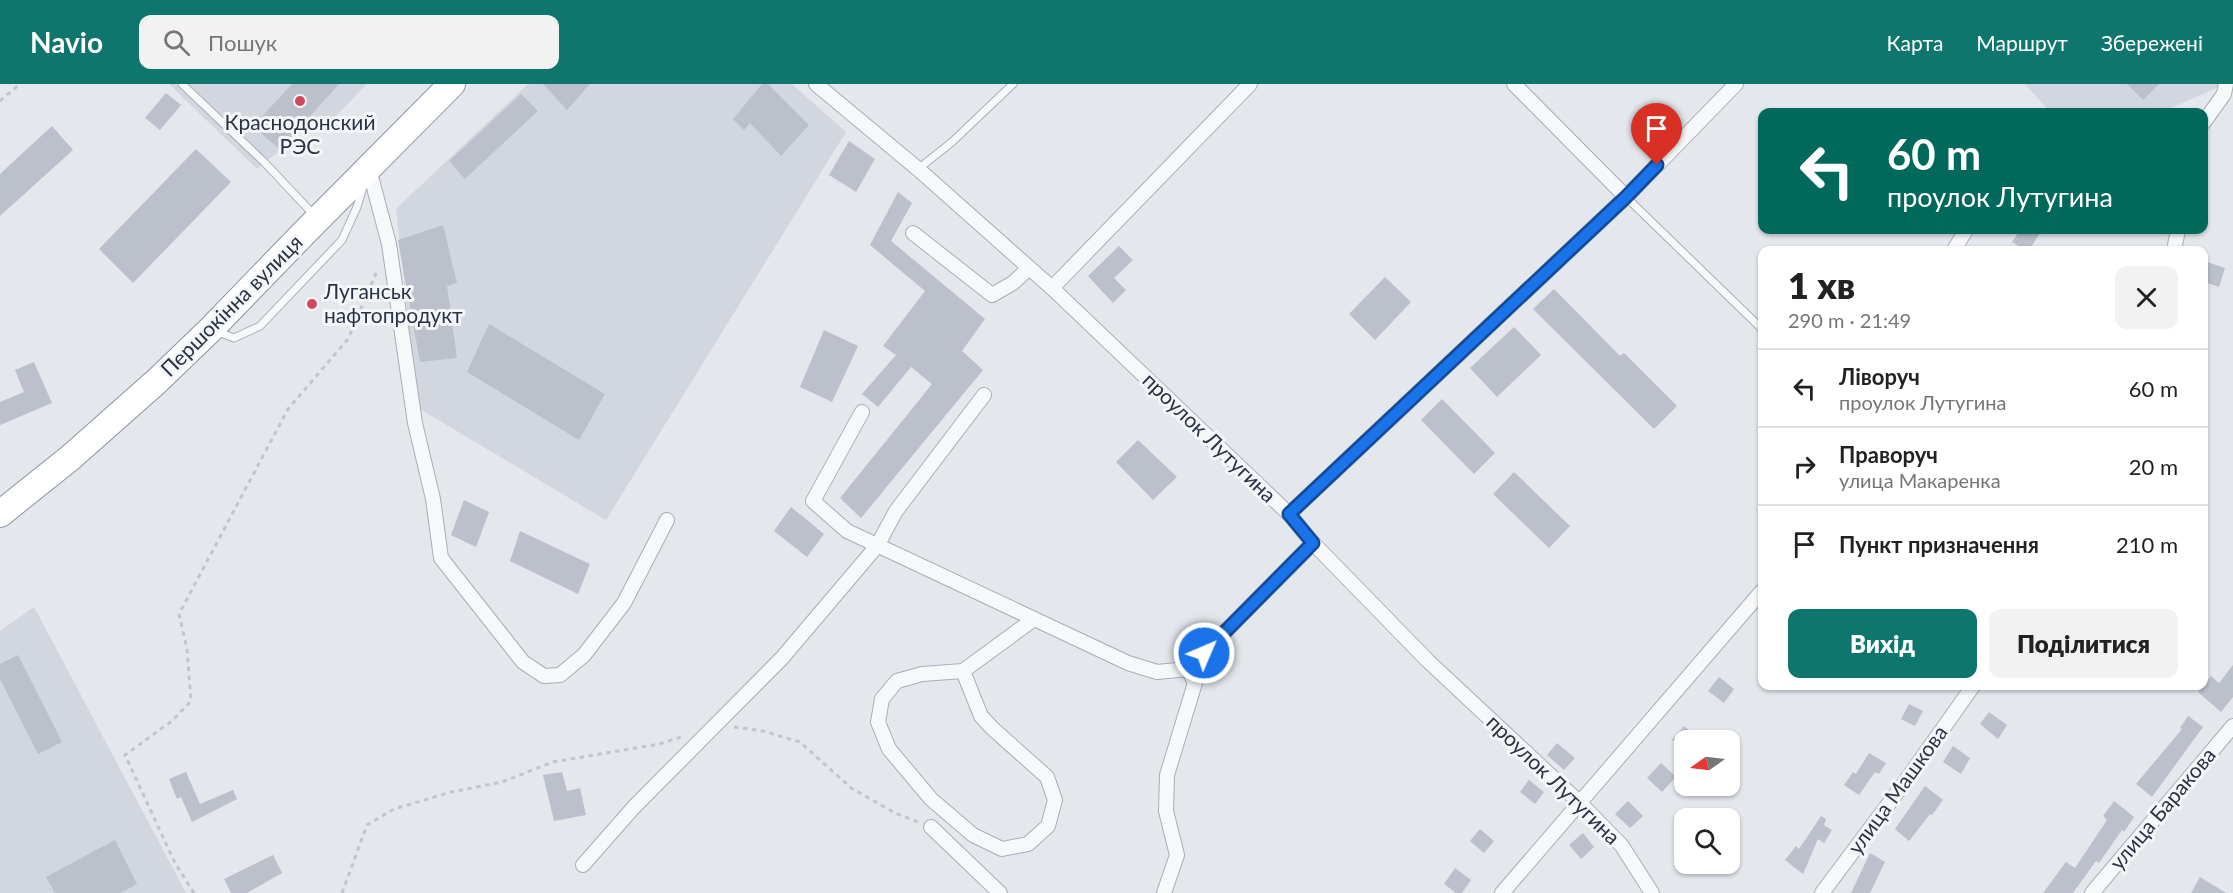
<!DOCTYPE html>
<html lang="uk">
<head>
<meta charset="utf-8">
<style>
  :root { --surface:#fff; --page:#f2f2f2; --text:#222; --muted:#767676; --line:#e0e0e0; --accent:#0f766e }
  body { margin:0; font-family:Lato,sans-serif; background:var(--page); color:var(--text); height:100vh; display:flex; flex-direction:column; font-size:22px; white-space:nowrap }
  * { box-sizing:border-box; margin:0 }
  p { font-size:20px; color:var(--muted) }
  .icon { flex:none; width:33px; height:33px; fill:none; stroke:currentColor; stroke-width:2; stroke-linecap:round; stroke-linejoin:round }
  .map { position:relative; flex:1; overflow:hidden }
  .sheet { position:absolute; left:1758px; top:162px; width:450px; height:444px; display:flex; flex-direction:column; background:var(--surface); border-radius:12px; box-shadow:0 2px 4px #0004 }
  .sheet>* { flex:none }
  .banner { position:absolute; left:1758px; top:24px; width:450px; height:126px; border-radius:12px; box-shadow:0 2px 4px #0004; background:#00695c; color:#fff; overflow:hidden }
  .needle { width:39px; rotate:256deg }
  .fabs { position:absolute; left:1674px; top:646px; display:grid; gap:12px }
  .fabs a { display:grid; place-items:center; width:66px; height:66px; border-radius:12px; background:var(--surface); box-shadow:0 2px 4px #0004; font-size:30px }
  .pin { position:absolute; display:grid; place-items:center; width:51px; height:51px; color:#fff; margin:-62px -26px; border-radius:50% 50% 50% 0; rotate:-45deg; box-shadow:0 0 6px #0007 }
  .pin .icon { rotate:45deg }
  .me { position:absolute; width:66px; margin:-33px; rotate:45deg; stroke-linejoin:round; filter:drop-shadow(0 0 4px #0008) }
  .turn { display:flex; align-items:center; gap:21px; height:126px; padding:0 30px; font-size:27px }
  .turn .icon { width:78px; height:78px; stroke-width:2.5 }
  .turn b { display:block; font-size:42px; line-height:51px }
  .round { display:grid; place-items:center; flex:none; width:63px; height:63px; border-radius:12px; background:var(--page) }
  .overview { display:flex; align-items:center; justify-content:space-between; height:102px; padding:0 30px }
  h1 { font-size:36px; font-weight:800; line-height:45px }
  .button { display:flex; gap:12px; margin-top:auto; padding:12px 30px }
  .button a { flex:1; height:69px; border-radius:12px; background:var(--accent); color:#fff; font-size:24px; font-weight:800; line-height:69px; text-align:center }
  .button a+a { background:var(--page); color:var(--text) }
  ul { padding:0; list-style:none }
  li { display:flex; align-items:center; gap:18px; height:78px; padding:0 30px; border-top:2px solid var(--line) }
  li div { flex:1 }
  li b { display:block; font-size:22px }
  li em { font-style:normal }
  header { display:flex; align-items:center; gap:36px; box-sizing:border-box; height:84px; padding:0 30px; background:var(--accent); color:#fff }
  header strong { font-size:28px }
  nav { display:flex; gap:33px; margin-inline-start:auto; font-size:21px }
  .search { width:420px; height:54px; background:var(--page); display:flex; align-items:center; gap:15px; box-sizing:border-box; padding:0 21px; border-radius:12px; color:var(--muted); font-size:22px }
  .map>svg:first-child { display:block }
  .built { fill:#d2d6de }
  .building { fill:#bbc0ca }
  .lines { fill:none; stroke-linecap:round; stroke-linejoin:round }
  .lane-casing { stroke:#a9aeb7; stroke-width:9 }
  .street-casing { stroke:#a9aeb7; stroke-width:16 }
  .highway-casing { stroke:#8b94a3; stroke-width:28 }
  .path { stroke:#c2c5cb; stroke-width:3; stroke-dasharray:4.5 4.5; stroke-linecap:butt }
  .lane { stroke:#f7f8fa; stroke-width:7 }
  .street { stroke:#f7f8fa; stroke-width:14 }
  .highway { stroke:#fff; stroke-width:26 }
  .route-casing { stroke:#114b97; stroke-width:15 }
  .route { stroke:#1a73e8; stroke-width:10 }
  .poi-dot { fill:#d1495b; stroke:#f4f6f9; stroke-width:2 }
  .labels { text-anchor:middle; stroke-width:6; stroke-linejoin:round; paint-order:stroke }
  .poi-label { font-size:21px; fill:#2b3445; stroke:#f4f6f9 }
  .street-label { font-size:21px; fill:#2b3445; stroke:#f4f6f9 }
</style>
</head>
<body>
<header>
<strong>Navio</strong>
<div class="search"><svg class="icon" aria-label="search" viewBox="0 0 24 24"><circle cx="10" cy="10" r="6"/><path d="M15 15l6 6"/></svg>Пошук</div>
<nav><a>Карта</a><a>Маршрут</a><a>Збережені</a></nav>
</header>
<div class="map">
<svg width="2233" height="809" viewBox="0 0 2233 809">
  <rect width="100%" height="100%" fill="#e4e7ec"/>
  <!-- built -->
  <g class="built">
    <path d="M169,0H367L320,48L306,34L280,66L257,85Z"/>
    <path d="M528,0H792L846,48L606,436L418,324L396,125Z"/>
    <path d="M2025,0H2225L2162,28H2050Z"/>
    <path d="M34,523L186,809H0V547Z"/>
  </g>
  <!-- building -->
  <g class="building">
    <path d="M292,0H339L280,66L253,42Z"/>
    <path d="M543,0H590L567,26Z"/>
    <path d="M762,0H768L809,41L781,72L750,39L744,46L733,35Z"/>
    <path d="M2127,0H2159L2143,16Z"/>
    <path d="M166,9L181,21L160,46L145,34Z"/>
    <path d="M521,10L538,27L465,95L449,77Z"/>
    <path d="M52,42L73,66L0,132V90Z"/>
    <path d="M849,57L875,75L856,108L829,91Z"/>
    <path d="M196,65L231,98L133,199L99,165Z"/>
    <path d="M898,108L912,119L891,157L985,235L962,267L983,286L861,434L840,414L932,300L911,283L878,323L862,310L896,271L883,262L925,207L870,161Z"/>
    <path d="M443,141L457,199L447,202L457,274L420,278L398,156Z"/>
    <path d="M2020,146H2042L2029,166H2025L2012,158Z"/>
    <path d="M1119,162L1133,176L1114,194L1126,206L1113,219L1088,192Z"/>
    <path d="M2204,177L2225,184L2219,203L2204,198Z"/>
    <path d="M1385,193L1411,218L1375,256L1349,230Z"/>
    <path d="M1554,205L1620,272L1624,269L1677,322L1654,345L1533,225Z"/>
    <path d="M489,240L605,310L579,356L467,288Z"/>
    <path d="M1514,243L1541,271L1497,313L1470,284Z"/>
    <path d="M824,246L858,262L832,318L800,303Z"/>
    <path d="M34,278L52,319L0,341V318L24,308L15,286Z"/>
    <path d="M1442,315L1495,369L1474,390L1421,336Z"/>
    <path d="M1138,356L1177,393L1153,416L1116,378Z"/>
    <path d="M1514,388L1570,442L1549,464L1493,410Z"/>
    <path d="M464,416L489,428L476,463L451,451Z"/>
    <path d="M791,423L824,450L807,473L774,447Z"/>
    <path d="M520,447L590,480L578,510L510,477Z"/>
    <path d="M18,571L62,658L38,670L0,595V580Z"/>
    <path d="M2233,581V613L2221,628L2198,608L2211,592L2219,599Z"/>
    <path d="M1719,593L1734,605L1724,619L1708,607Z"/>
    <path d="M1909,620L1923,627L1915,642L1901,635Z"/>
    <path d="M1989,628L2007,641L1998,655L1980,640Z"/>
    <path d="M2188,632L2203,643L2152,713L2136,700L2182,645L2180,644Z"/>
    <path d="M1684,642L1703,657H1671Z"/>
    <path d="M1557,659L1575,674L1564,686L1547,671Z"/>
    <path d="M1953,662L1970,674L1961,690L1943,678Z"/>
    <path d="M1869,669L1886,679L1879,690L1875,688L1859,711L1844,701L1853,688L1856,690Z"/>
    <path d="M1661,679L1676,693L1662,708L1647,694Z"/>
    <path d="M186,688L200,720L233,706L237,715L192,738L181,713L177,715L169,695Z"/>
    <path d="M562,688L567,707L580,704L586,731L554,737L543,691Z"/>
    <path d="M1529,696L1544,708L1535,720L1520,708Z"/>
    <path d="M1925,702L1943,716L1932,731L1930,730L1909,757L1895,745Z"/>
    <path d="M1628,717L1643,732L1630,744L1615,730Z"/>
    <path d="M2114,717L2134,733L2124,748L2122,746L2099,779L2096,777L2073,809H2043L2066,778L2075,784L2107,736L2103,732Z"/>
    <path d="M1821,732L1826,735L1824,741L1832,746L1824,759L1818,755L1803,790L1785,776L1796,762L1799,765Z"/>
    <path d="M1480,745L1494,757L1484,769L1470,757Z"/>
    <path d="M1583,749L1594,763L1581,775L1569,761Z"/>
    <path d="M115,756L137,800L120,809H55L46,793Z"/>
    <path d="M1870,769L1885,778L1870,809H1851Z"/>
    <path d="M273,771L282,789L247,809H231L224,795Z"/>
    <path d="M1455,784L1471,796L1462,809H1456L1444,800Z"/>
    <path d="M2200,793L2226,809H2191Z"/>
  </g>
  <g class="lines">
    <defs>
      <g id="lane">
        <path d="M182,0L265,79L314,131"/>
        <path d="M918,85L952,58L1013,0"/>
        <path d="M1626,113L1762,245"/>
        <path d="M216,247L234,254L260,242L342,156L357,123L364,100"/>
      </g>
      <g id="street">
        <path d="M816,0L918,85L1052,204L1289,430L1313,459L1428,577L1580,719L1622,762L1652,809"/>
        <path d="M1514,0L1626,113"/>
        <path d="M2204,38L2224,10L2226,0"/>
        <path d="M369,85L389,160L415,339L433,415L441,474L523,578L544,592L560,591L584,571L624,519L667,436"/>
        <path d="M913,149L992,211L1013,199L1029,184"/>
        <path d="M1954,166L1966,146"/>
        <path d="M2174,166L2178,146"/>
        <path d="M1052,204L1250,0"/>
        <path d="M862,328L813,417L847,447L1128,579L1157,588L1188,585L1313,459"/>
        <path d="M1289,430L1626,113L1736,0"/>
        <path d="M963,587L981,632L992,644L1047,693L1055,716L1048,742L1028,760L1002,765L973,751L931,715L889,665L878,638L882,615L897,597L922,590L963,587L1034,535"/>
        <path d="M931,743L1000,809"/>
        <path d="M583,781L634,723L782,574L877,462L896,427L984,311"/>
        <path d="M1164,809L1177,771L1166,727L1167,691L1195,599L1188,585"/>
        <path d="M1502,809L1762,507"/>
        <path d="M1822,809L1905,698L1973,602"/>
        <path d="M2092,809L2233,642"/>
      </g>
      <path id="highway" d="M0,430L70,374L157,297L211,245L303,150L452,0"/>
    </defs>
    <!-- lane casing -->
    <use href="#lane" class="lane-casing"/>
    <!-- street casing -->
    <use href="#street" class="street-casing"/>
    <!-- highway casing -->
    <use href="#highway" class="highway-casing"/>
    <!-- path -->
    <g class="path">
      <path d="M0,17L20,0"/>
      <path d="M734,643L763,647L800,658L851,704L895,729L918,738"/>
      <path d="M194,809L175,779L125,671L172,637L191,617L187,565L179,530L288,325L348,255L377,187"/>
      <path d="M342,809L367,741L394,725L451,708L502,698L553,678L659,660L684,652"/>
    </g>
    <!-- lane -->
    <use href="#lane" class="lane"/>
    <!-- street -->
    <use href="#street" class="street"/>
    <!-- highway -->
    <use href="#highway" class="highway"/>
  </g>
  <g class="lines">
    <defs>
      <path id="route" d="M1204,569L1313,459L1289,430L1626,113L1657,81"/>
    </defs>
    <!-- route casing -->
    <use href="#route" class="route-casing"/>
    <!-- route -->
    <use href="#route" class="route"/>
  </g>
  <!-- markers -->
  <g class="poi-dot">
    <circle cx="300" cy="17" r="6"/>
    <circle cx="312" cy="220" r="6"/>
  </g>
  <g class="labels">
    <!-- poi labels -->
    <g class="poi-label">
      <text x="300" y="46">Краснодонский<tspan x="300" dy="24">РЭС</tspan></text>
      <text x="324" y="215" text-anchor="start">Луганськ<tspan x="324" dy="24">нафтопродукт</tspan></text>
    </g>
    <!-- street labels -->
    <g class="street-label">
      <text transform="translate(232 222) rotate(-45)" y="7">Першокінна вулиця</text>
      <text transform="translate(1209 354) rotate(44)" y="7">проулок Лутугина</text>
      <text transform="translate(1553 696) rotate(44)" y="7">проулок Лутугина</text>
      <text transform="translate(1898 706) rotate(-54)" y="7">улица Машкова</text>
      <text transform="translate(2163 725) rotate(-50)" y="7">улица Баракова</text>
    </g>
  </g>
</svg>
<div class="fabs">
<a><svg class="needle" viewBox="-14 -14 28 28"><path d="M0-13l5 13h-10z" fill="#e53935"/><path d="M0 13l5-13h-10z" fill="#767676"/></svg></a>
<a><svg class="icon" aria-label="search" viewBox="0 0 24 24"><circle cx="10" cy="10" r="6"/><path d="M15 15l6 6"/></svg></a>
</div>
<div class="pin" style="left:1657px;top:81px;background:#d93025"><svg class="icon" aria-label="arrive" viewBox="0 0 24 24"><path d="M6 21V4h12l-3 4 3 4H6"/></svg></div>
<svg class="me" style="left:1204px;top:569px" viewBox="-20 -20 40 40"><circle r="17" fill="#1a73e8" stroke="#fff" stroke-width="3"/><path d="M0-11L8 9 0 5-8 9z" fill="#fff"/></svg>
<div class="banner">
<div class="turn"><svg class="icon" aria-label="left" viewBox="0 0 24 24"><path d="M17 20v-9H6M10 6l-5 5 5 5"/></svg><div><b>60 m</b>проулок Лутугина</div></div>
</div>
<section class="sheet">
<div class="overview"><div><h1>1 хв</h1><p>290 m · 21:49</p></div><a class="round"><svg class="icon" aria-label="close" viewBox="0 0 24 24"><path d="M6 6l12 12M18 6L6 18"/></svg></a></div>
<ul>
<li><svg class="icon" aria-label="left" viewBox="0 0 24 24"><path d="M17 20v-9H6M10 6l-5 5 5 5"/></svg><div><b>Ліворуч</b><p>проулок Лутугина</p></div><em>60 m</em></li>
<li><svg class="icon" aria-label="right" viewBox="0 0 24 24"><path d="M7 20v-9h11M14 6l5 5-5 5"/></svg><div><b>Праворуч</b><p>улица Макаренка</p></div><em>20 m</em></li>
<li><svg class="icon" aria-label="arrive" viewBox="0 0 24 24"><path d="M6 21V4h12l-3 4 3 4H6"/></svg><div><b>Пункт призначення</b></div><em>210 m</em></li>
</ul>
<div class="button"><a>Вихід</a><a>Поділитися</a></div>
</section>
</div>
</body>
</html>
